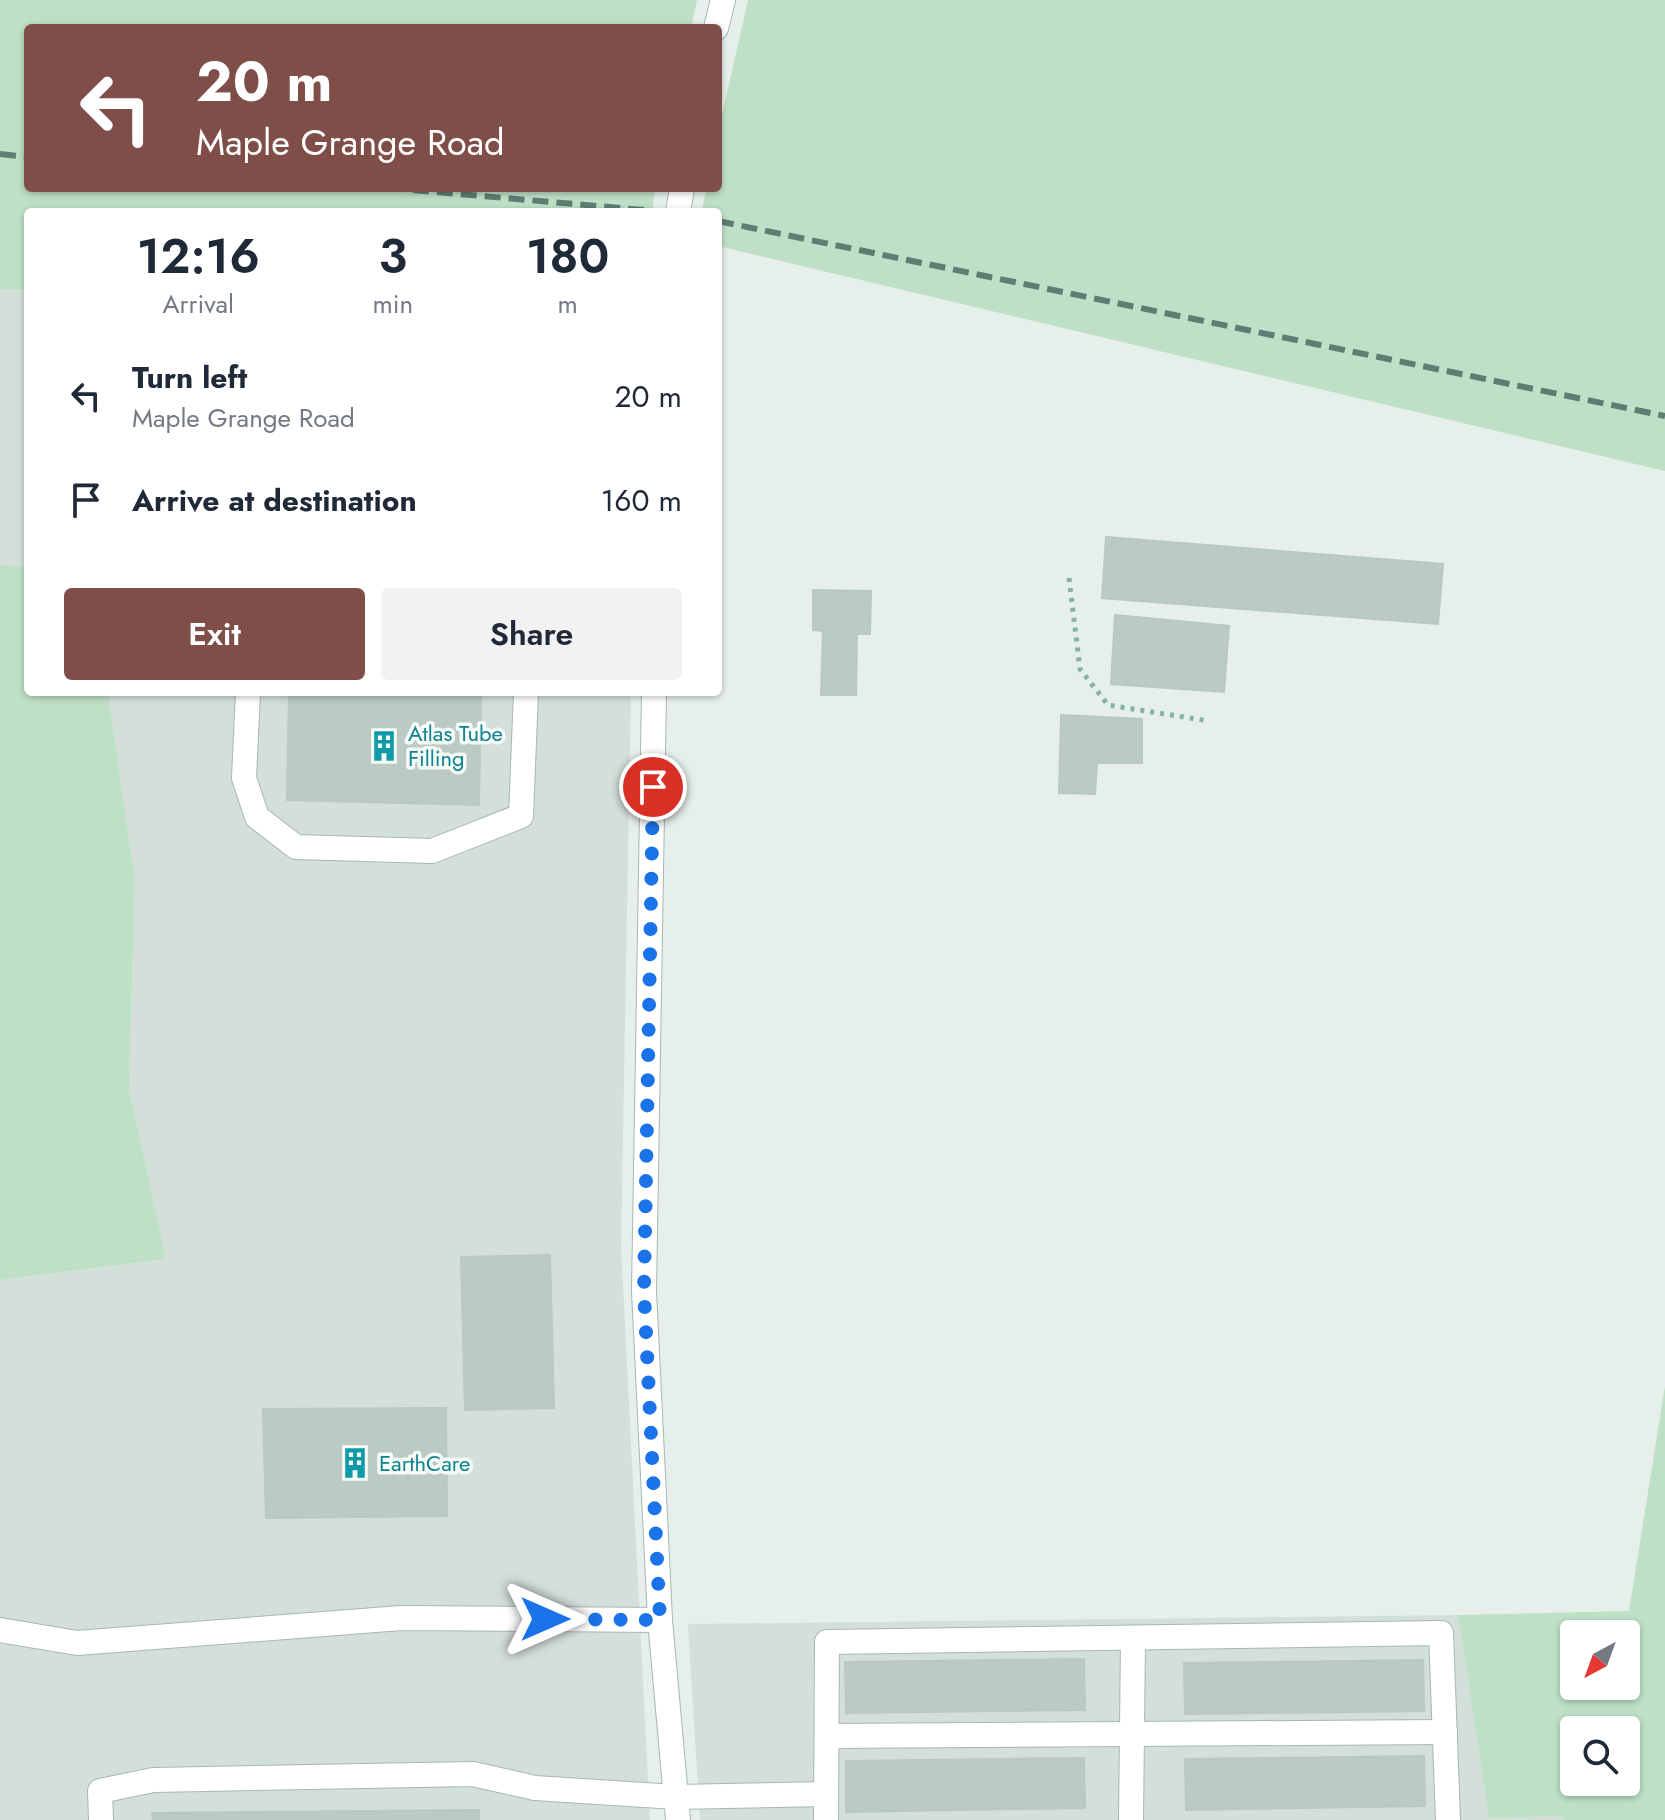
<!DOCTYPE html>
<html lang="en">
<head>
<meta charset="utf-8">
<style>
  :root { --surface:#fff; --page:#f2f2f3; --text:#1f2937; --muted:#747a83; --accent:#7f4e48 }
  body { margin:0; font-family:Jost,sans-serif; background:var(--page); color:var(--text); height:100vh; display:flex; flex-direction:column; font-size:30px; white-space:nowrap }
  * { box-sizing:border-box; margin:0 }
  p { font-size:26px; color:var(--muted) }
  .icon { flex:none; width:44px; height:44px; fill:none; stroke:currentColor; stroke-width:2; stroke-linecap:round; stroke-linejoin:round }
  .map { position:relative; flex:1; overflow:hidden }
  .drawer { position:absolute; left:24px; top:208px; width:698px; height:488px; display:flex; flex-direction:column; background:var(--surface); border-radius:8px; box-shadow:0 2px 6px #0004 }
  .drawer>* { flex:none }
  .guide { position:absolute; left:24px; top:24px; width:698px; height:168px; border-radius:8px; box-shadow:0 2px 6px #0004; background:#7f4e48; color:#fff; overflow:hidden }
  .needle { width:52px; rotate:221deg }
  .tools { position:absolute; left:1560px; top:1620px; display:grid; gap:16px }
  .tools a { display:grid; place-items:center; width:80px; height:80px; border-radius:8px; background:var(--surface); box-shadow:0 2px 6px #0004; font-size:40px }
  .pin { position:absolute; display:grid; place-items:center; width:68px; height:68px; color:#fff; margin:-34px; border:4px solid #fff; border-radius:50%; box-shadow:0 2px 8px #0007 }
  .me { position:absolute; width:88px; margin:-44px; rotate:90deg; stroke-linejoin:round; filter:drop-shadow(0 0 6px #0008) }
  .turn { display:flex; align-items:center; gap:28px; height:168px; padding:0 40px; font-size:36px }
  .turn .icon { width:104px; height:104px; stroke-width:2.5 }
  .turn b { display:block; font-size:56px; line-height:68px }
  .eta { display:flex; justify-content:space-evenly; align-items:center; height:136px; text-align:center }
  .eta b { font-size:48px; font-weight:600; line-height:56px }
  .action { display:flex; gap:16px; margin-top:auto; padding:16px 40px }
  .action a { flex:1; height:92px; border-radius:8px; background:var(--accent); color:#fff; font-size:32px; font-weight:600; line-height:92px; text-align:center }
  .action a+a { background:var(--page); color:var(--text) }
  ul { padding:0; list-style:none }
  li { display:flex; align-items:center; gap:24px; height:104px; padding:0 40px }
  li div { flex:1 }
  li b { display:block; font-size:30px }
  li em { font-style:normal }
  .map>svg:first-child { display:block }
  .built { fill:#d4dfd9 }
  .green { fill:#bee0c6; fill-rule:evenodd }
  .building { fill:#bbcac3; stroke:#b8c9c1; stroke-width:2 }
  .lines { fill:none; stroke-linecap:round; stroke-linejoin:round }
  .minor-casing { stroke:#a8b8b1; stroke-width:26 }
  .path { stroke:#85b3a3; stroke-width:5; stroke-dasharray:4 6; stroke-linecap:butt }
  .minor { stroke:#fff; stroke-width:24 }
  .rail { stroke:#5e7d73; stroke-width:6; stroke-dasharray:16 8; stroke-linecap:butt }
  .route { stroke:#1a73e8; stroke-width:14; stroke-dasharray:0 25.2 }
  .labels { text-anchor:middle; stroke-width:7; stroke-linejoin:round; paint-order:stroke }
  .culture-label { font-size:22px; fill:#0d838f; stroke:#f7fbf8; text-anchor:start }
</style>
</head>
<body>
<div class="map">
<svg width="1665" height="1820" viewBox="0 0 1665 1820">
  <rect width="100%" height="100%" fill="#e6efea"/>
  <!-- built -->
  <g class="built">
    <path d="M0,289L28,290V566L0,565Z"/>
    <path d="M108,692H631L621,1246L650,1820H0V1280L166,1259L129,1088L135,880Z"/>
    <path d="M1458,1615L1489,1817L1560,1816L1565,1820H700L688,1624Z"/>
  </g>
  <!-- green -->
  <g class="green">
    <path d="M0,0H697L691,28H28V188H655L652,212H28V290L0,289Z"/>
    <path d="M748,0H1665V471L718,246V212H702L706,188H718V133Z"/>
    <path d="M0,565L28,566V692H108L135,880L129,1088L166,1259L0,1280Z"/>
    <path d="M1665,1386V1820H1565L1560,1816L1489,1818L1458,1615L1629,1611ZM1574,1634H1626V1686H1574ZM1574,1730H1626V1782H1574Z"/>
  </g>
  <!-- building -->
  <g class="building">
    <path d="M1106,537L1443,564L1438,624L1102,598Z"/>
    <path d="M813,590L871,591L870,634H857L856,695H821L823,631L813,630Z"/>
    <path d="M1115,615L1229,626L1224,692L1111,684Z"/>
    <path d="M289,692H481L479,805L287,800Z"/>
    <path d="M1061,715L1142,719V763H1097L1095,794L1059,793Z"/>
    <path d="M550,1255L554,1408L465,1410L461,1257Z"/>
    <path d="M446,1408L447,1516L266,1518L263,1409Z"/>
    <path d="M1084,1659L1085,1710L846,1713L845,1662Z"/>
    <path d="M1423,1660L1424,1711L1185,1714L1184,1663Z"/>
    <path d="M1424,1756L1425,1806L1186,1810L1185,1759Z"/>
    <path d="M1084,1758L1085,1808L846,1812V1761Z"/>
    <path d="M479,1810V1820H153L152,1813Z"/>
  </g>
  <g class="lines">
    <defs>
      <g id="minor">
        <path d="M716,28L723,0"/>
        <path d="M678,212L682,188"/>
        <path d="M248,692L244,778L257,817L296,847L432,851L521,816L526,692"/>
        <path d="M654,692L644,1291L660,1620L678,1820"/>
        <path d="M0,1630L77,1643L401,1618L660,1620"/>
        <path d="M827,1736L1445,1732"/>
        <path d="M101,1820L100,1791L153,1780L473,1774L535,1788L676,1797L826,1794"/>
        <path d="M826,1820L827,1642L1441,1633L1448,1820"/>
        <path d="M1131,1820L1133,1639"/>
      </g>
    </defs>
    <!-- minor casing -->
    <use href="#minor" class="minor-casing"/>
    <!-- path -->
    <path class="path" d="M1069,578L1080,669L1108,705L1209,721"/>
    <!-- minor -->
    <use href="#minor" class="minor"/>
    <!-- rail -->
    <g class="rail">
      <path d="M0,154L28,157"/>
      <path d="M389,188L667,212"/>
      <path d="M718,221L1665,416"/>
    </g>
  </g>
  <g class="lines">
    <!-- route -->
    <path class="route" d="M545,1619L660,1620L644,1291L653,787"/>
  </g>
  <!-- icons -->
  <defs>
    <symbol id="building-bare" viewBox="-9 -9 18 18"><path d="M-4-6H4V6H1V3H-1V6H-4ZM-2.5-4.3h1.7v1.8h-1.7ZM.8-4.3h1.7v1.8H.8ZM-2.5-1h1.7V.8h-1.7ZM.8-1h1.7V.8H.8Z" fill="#0f9aa8" stroke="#f7fbf8" stroke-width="2.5" paint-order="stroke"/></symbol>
  </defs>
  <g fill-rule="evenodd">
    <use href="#building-bare" x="362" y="724" width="44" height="44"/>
    <use href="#building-bare" x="333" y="1441" width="44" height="44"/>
  </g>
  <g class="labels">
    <!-- culture labels -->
    <g class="culture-label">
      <text x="408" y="741">Atlas Tube<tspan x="408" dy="25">Filling</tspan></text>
      <text x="379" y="1471">EarthCare</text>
    </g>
  </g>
</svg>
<div class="tools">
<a><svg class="needle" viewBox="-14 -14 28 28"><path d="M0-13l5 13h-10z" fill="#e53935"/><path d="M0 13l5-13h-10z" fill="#747a83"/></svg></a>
<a><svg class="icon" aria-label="search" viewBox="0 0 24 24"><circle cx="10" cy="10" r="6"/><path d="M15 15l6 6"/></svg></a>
</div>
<div class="pin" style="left:653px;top:787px;background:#d93025"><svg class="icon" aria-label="arrive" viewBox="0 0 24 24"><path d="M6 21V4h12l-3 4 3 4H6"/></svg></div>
<svg class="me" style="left:545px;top:1619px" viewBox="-20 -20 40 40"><path d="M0-17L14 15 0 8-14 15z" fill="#1a73e8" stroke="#fff" stroke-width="4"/></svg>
<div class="guide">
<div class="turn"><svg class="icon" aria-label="left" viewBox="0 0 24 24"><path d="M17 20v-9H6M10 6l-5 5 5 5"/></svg><div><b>20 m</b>Maple Grange Road</div></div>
</div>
<section class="drawer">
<div class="eta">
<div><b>12:16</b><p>Arrival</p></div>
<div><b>3</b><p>min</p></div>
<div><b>180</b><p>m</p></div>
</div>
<ul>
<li><svg class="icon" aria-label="left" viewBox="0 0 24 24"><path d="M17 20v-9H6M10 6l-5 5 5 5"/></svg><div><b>Turn left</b><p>Maple Grange Road</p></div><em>20 m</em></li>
<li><svg class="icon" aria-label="arrive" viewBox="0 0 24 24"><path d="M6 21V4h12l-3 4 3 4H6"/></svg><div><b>Arrive at destination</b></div><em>160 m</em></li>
</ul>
<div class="action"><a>Exit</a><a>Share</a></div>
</section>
</div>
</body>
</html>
